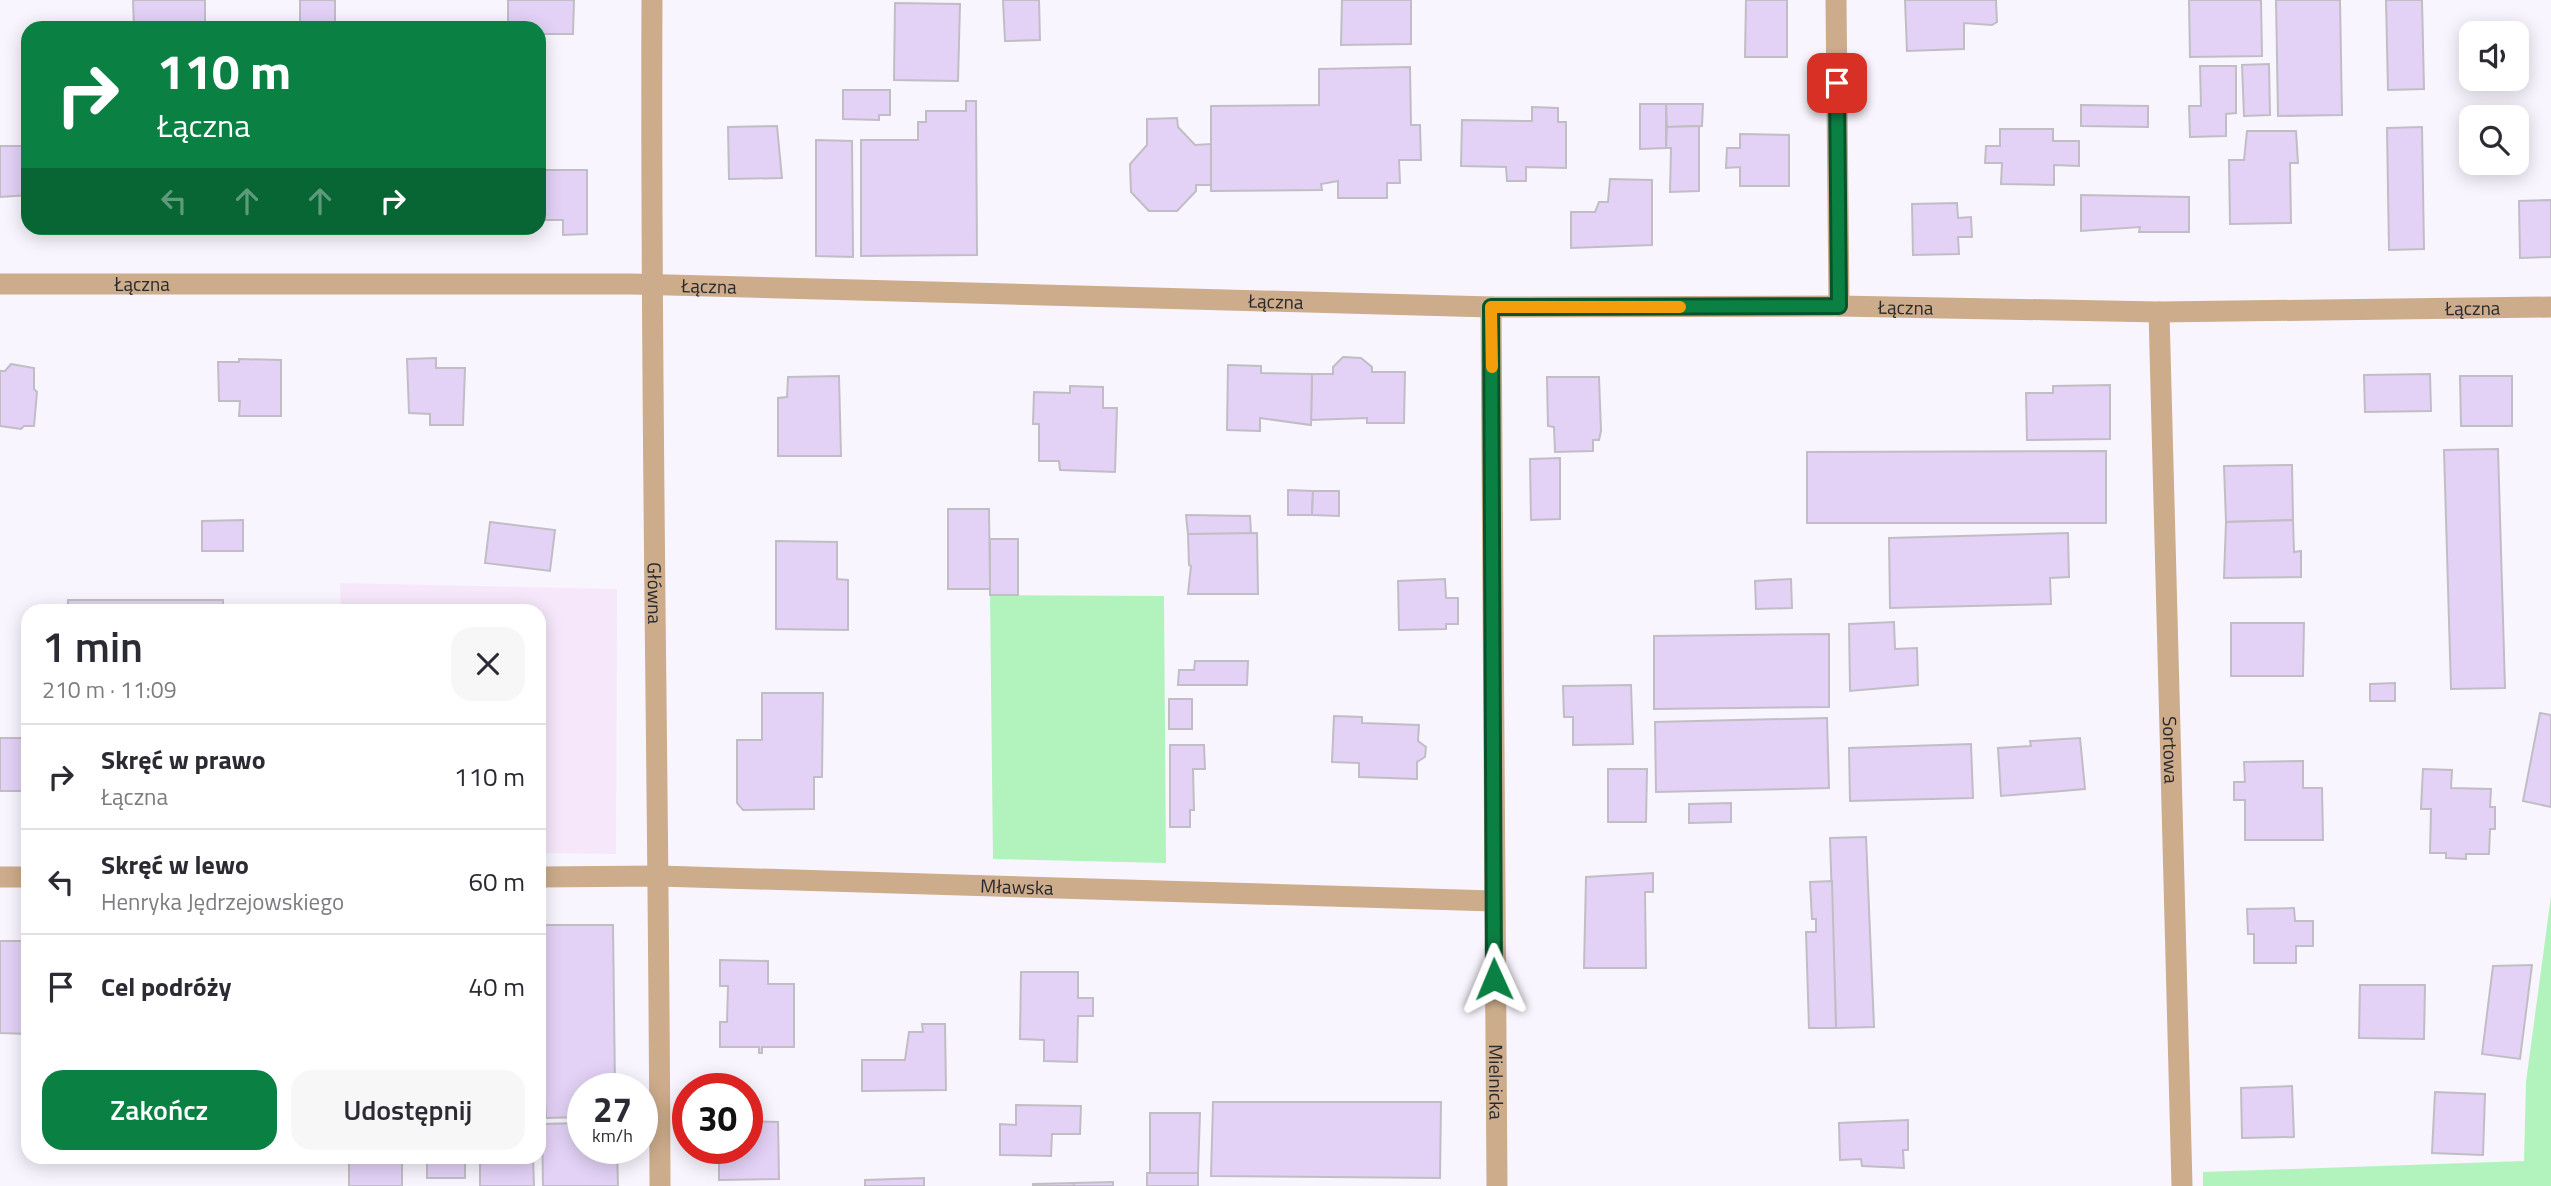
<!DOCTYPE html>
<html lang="pl">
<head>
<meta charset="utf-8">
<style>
  :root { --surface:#fff; --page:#f7f7f7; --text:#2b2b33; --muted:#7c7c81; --line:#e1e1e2; --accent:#0b8043 }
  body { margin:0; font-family:"Titillium Web",sans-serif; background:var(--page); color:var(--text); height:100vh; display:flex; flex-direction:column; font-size:26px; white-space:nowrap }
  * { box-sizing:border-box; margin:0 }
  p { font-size:23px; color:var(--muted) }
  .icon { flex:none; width:38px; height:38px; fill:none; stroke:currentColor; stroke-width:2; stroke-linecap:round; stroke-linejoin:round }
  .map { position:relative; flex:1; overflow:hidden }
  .panel { position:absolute; left:21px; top:604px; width:525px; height:560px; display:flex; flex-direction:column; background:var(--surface); border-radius:21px; box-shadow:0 4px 18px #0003 }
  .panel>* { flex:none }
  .guide { position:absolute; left:21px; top:21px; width:525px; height:214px; border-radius:21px; box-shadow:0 4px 18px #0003; background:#0b8043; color:#fff; overflow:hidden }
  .controls { position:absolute; left:2459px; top:21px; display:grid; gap:14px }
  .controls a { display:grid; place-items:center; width:70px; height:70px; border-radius:14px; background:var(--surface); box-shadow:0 4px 18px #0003; font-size:35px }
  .speed { position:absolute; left:567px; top:1073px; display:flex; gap:14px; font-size:35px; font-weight:700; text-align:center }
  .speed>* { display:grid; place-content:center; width:91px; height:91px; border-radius:50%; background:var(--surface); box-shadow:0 4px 18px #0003; line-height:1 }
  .speed small { font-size:18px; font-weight:400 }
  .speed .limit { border:10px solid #d22; background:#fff; color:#111 }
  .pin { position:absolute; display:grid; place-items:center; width:60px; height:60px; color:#fff; margin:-30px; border-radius:14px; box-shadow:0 4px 10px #0006 }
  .me { position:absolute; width:77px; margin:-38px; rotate:359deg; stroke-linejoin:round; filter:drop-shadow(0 0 5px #0008) }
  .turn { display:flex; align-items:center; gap:24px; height:147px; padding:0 21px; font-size:32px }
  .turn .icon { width:91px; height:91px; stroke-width:2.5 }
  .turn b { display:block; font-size:49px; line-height:60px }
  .lanes { display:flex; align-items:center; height:66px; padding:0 21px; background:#0003; justify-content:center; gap:35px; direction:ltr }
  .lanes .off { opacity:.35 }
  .round { display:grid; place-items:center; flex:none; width:74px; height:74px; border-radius:21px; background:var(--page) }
  .summary { display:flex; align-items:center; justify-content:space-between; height:119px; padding:0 21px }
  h1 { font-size:42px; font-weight:600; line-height:52px }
  .cta { display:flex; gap:14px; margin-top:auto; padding:14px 21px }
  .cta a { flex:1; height:80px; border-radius:21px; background:var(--accent); color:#fff; font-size:28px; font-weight:600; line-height:80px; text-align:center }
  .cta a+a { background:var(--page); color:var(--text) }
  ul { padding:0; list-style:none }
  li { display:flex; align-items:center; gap:21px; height:105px; padding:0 21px; border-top:2px solid var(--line) }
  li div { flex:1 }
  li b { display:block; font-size:26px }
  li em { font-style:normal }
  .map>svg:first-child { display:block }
  .industrial { fill:#f6e7fb }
  .green { fill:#b2f2bc }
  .building { fill:#e3d2f6; stroke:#c1bdc5; stroke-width:2 }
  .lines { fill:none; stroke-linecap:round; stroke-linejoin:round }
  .minor { stroke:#ccac8b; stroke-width:21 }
  .route-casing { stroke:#07532c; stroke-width:18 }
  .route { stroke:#0b8043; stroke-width:12 }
  .slow { stroke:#f59e0b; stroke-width:12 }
  .labels { text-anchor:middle; stroke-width:6; stroke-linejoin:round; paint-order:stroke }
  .street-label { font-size:19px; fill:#2a292c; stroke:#f9f5fe }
</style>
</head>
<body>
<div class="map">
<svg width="2551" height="1186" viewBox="0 0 2551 1186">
  <rect width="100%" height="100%" fill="#f9f5fe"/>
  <!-- industrial -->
  <path class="industrial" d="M340,583L617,589L616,854L539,853V611H341Z"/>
  <!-- green -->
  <g class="green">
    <path d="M990,595L1164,596L1166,863L993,859Z"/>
    <path d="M2551,896V1186H2203V1172L2524,1161L2526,1082Z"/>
  </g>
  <!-- building -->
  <g class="building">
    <path d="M133,0H205V28H134Z"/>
    <rect x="300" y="0" width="35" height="28"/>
    <path d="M508,0H574L573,34H539V28H508Z"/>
    <path d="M1003,0H1039L1040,40L1005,41Z"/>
    <path d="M1342,0H1411V44L1341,45Z"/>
    <path d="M1746,0H1787V57H1745Z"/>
    <path d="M1905,0H1996L1997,22L1992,25L1964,23V49L1907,51Z"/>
    <path d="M2189,0H2261L2262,56L2190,57Z"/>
    <path d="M2276,0H2340L2342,115L2278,116Z"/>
    <path d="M2386,0H2422L2424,89L2388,90Z"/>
    <path d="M895,3L960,4L958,81L894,80Z"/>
    <path d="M2269,64L2270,115L2244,116L2242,65Z"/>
    <path d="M2200,66H2236V113L2226,114V136L2190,137L2189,106H2201Z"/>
    <path d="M1410,67L1411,125H1420L1421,160H1399L1400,183H1387V198H1338V181L1321,184L1322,190L1211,191V106L1319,105V69Z"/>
    <path d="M843,90H890V115H879V120L843,119Z"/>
    <path d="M966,101H976L977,255L861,256V140H918V122H926V111H966Z"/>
    <path d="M1640,104H1666V148L1640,149Z"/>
    <path d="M1666,104H1703L1702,126L1667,127Z"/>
    <path d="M2081,105L2148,106V127L2081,126Z"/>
    <path d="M1532,107L1558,108V122H1566V168L1526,167V181H1507L1506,167L1461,166L1462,120L1532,121Z"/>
    <path d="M1177,118L1178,127L1195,145L1211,144V185H1196V191L1177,211H1149L1131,192L1130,164L1147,145V119Z"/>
    <path d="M777,126L782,178L729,179L728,127Z"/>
    <path d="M1699,126V191L1670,192L1671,148H1666L1667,127Z"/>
    <path d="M2422,127L2424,249L2389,250L2387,128Z"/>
    <path d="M2000,129H2053V141H2079V166L2054,165V185L2001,184L2002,163H1985L1986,146H2000Z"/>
    <path d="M2247,131H2296L2298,163H2290L2291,223L2230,224L2229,160H2244Z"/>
    <path d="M1740,134L1789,135V186H1740V167L1726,168L1727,148H1740Z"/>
    <path d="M816,140L852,141L853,257L816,256Z"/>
    <path d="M0,146H28V195L0,197Z"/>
    <path d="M539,170H587V234L563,235V220H541L539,223Z"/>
    <path d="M1610,179L1652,180V245L1571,248V212H1595L1599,202H1608Z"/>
    <path d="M2081,195L2189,197V232H2139L2140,227L2081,231Z"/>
    <path d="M2551,200V257L2520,258L2519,201Z"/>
    <path d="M1957,203L1958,218L1971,217L1972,237H1958L1959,254L1913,255L1912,204Z"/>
    <rect x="195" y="228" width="46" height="5"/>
    <path d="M1343,357L1361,358L1372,367V372H1405L1404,423H1367V418L1311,420L1312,374H1333V367Z"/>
    <path d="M436,358V368H465L463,425H430V414L409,413L407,359Z"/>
    <path d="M239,359L281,360V416H239L240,401H219L218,362H239Z"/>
    <path d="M11,364L34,368V389L37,392L34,426H24L21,429L0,426V371H5Z"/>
    <path d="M1228,365L1261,366V373L1312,374L1311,425L1260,418V431L1227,430Z"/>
    <path d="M2430,374L2431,411L2365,412L2364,375Z"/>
    <path d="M839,376L841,456H778V398L787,397L788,377Z"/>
    <path d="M2460,376H2512V426H2461Z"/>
    <path d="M1547,377H1599L1601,431L1599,440H1593V451L1555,452L1554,427L1548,426Z"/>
    <path d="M2110,385V439L2027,440L2026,393H2053V386Z"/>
    <path d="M1070,386L1103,387V408H1117L1115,472L1060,470L1059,461H1039V424H1033L1034,392L1070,393Z"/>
    <path d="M2498,449L2505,688L2451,689L2444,450Z"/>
    <path d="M2106,451V523H1807V452Z"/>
    <path d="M1560,458V519L1531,520L1530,459Z"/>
    <path d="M2292,465L2293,520L2226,522L2224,466Z"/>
    <path d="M1288,490L1313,491L1312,515H1288Z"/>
    <path d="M1313,491H1339V516L1312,515Z"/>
    <path d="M948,509H989L990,589H948Z"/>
    <path d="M1186,515L1250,516L1251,534H1188Z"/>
    <path d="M243,520V551H202V521Z"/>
    <path d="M2293,520L2294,552L2301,551V577L2224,578L2226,522Z"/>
    <path d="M490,522L555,530L550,571L485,563Z"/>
    <path d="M1257,533L1258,594H1188L1191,566L1189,565L1188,534Z"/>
    <path d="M2068,533L2069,577L2050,578L2051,604L1890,608L1889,538Z"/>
    <rect x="990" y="539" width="28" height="56"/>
    <path d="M776,541L837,542V579L848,580V630L776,629Z"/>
    <path d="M1445,579L1446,598H1458V624H1446V629L1399,630L1398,581Z"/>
    <path d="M1791,579L1792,608L1756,609L1755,581Z"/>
    <rect x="68" y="600" width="155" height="11"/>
    <path d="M1894,622L1895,649L1917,648L1918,685L1850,691L1849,624Z"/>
    <path d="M2231,623H2304L2303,676H2231Z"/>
    <path d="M1829,634V707L1654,709V636Z"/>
    <path d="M1195,661H1248L1247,685H1178L1179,670H1194Z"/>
    <path d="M2395,683V701H2370V684Z"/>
    <path d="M1631,685L1633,744L1573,745V717H1564L1563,686Z"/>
    <path d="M762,693H823L822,777H814V809L743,810L737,803V740H762Z"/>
    <rect x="1169" y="699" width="23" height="30"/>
    <path d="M2540,713L2551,715V807L2523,801Z"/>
    <path d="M1334,716L1362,717V723L1419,725L1418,741L1426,747L1425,757L1417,762V779L1359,777V763L1332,762Z"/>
    <path d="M1827,718L1829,788L1656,792L1655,722Z"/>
    <rect x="0" y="738" width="28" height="53"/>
    <path d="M2080,738L2085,789L2001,796L1998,748L2031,746L2030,741Z"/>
    <path d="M1971,744L1973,798L1850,801L1849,748Z"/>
    <path d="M1170,745H1204L1205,769H1193L1194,810H1190V827H1170Z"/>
    <path d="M2303,761V788H2322L2323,840H2245V800H2234V782H2245L2244,762Z"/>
    <path d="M1608,769H1647L1646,822H1608Z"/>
    <path d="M2423,769L2452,770L2451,788L2491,789L2490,807H2495V829H2490L2489,854H2466V859L2446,858V853H2430L2431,809H2421Z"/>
    <path d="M1731,803V822L1689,823V804Z"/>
    <path d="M1866,837L1874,1027L1836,1028L1830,838Z"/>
    <path d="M1653,873V892H1645L1646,968H1584L1586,877Z"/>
    <path d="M1832,881L1836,1028H1809L1806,932H1816V919H1812L1810,882Z"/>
    <path d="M2294,908L2295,921H2313V946H2296V963H2254V934H2248L2247,909Z"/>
    <path d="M540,925H613L615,1088H583V1117L546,1118L545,1102H542Z"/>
    <path d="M0,941H28V1034L0,1033Z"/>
    <path d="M720,960L768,961V984H794V1047H762V1053H759V1047H720V1022H727L728,986H720Z"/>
    <path d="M2532,965L2520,1059L2482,1054L2493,966Z"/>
    <path d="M1021,972H1078V998H1093V1016H1078L1077,1062L1044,1061V1040L1020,1039Z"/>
    <path d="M2360,985H2425L2424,1039L2359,1038Z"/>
    <path d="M922,1024H945L946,1090L862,1091V1060H905L909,1032H923Z"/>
    <path d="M2292,1086L2294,1137L2242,1138L2241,1088Z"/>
    <path d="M2435,1092L2485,1094L2483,1155L2432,1153Z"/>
    <path d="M1213,1102H1441L1440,1178L1211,1176Z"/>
    <path d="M1016,1105L1081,1106L1080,1134H1052L1051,1156L1000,1155V1124L1016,1125Z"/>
    <path d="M1150,1113H1200L1198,1173H1150Z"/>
    <path d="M1908,1120V1150H1903L1904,1168L1862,1166L1861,1159L1840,1160L1839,1123Z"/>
    <path d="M747,1121L778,1122L779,1179L719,1180V1148H747Z"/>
    <path d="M583,1123V1148H617L618,1186H543L542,1124Z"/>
    <rect x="349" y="1157" width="53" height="29"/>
    <rect x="427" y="1157" width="38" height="21"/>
    <path d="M480,1157H533L534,1186H480Z"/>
    <rect x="1147" y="1173" width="51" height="13"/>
    <path d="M924,1178V1186H865V1180Z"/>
    <path d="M1113,1182V1186H1074V1183Z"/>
    <path d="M1074,1183V1186H1033V1184Z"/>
  </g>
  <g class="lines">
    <!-- minor -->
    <g class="minor">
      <path id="s1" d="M652,0C650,395 659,791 660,1186"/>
      <path d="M1836,0L1839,306"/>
      <path id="s2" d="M0,284H632L1491,307L1839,306L2159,312L2551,307"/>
      <path id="s3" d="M1491,307L1497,1186"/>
      <path id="s4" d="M2159,312L2182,1186"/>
      <path d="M0,877H28"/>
      <path id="s5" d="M539,877L659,876L1493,901"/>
    </g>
  </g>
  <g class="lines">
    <defs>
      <path id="route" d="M1494,979L1491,307L1839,306L1837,83"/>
    </defs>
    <!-- route casing -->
    <use href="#route" class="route-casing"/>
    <!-- route -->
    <use href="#route" class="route"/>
    <!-- slow -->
    <path class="slow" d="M1492,367L1491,307H1680"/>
  </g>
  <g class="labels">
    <!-- street labels -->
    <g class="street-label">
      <text dy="7" stroke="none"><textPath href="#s2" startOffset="142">Łączna</textPath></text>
      <text dy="7" stroke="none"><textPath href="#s2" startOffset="709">Łączna</textPath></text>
      <text dy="7" stroke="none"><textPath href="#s2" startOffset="1276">Łączna</textPath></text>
      <text dy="7" stroke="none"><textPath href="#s2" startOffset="1906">Łączna</textPath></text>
      <text dy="7" stroke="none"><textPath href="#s2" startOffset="2473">Łączna</textPath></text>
      <text dy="7" stroke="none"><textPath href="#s1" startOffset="593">Główna</textPath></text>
      <text dy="7" stroke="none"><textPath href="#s4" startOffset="438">Sortowa</textPath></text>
      <text dy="7" stroke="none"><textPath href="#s5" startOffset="478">Mławska</textPath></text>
      <text dy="7" stroke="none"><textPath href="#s3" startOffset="775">Mielnicka</textPath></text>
    </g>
  </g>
</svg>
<div class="controls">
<a><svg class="icon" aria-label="sound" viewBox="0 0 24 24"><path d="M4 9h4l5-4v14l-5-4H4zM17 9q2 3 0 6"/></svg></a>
<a><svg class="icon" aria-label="search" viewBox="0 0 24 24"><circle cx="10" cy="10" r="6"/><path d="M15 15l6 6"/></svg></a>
</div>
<div class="speed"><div>27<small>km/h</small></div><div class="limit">30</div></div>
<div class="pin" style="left:1837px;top:83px;background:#d93025"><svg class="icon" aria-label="arrive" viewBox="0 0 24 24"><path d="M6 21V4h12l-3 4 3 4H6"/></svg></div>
<svg class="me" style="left:1494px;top:979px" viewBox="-20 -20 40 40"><path d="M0-17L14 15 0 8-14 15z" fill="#0b8043" stroke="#fff" stroke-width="4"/></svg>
<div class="guide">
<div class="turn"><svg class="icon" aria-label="right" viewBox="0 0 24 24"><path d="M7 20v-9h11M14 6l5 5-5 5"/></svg><div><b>110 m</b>Łączna</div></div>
<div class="lanes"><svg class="icon off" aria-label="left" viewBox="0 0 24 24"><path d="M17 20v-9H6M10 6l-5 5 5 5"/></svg><svg class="icon off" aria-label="ahead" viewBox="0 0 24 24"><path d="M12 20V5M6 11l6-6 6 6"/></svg><svg class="icon off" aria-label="ahead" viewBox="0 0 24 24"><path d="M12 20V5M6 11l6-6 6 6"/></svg><svg class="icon" aria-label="right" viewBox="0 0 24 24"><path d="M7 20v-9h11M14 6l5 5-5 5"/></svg></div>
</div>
<section class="panel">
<div class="summary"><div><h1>1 min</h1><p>210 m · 11:09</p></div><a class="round"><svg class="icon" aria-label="close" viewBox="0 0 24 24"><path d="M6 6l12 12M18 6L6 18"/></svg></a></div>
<ul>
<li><svg class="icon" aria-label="right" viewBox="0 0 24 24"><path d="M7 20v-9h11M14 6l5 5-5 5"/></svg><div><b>Skręć w prawo</b><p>Łączna</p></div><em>110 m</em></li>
<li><svg class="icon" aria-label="left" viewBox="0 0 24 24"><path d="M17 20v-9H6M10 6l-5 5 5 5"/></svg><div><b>Skręć w lewo</b><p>Henryka Jędrzejowskiego</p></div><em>60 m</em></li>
<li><svg class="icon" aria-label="arrive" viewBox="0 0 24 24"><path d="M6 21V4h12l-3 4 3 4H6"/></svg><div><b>Cel podróży</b></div><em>40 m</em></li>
</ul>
<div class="cta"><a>Zakończ</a><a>Udostępnij</a></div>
</section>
</div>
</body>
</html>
